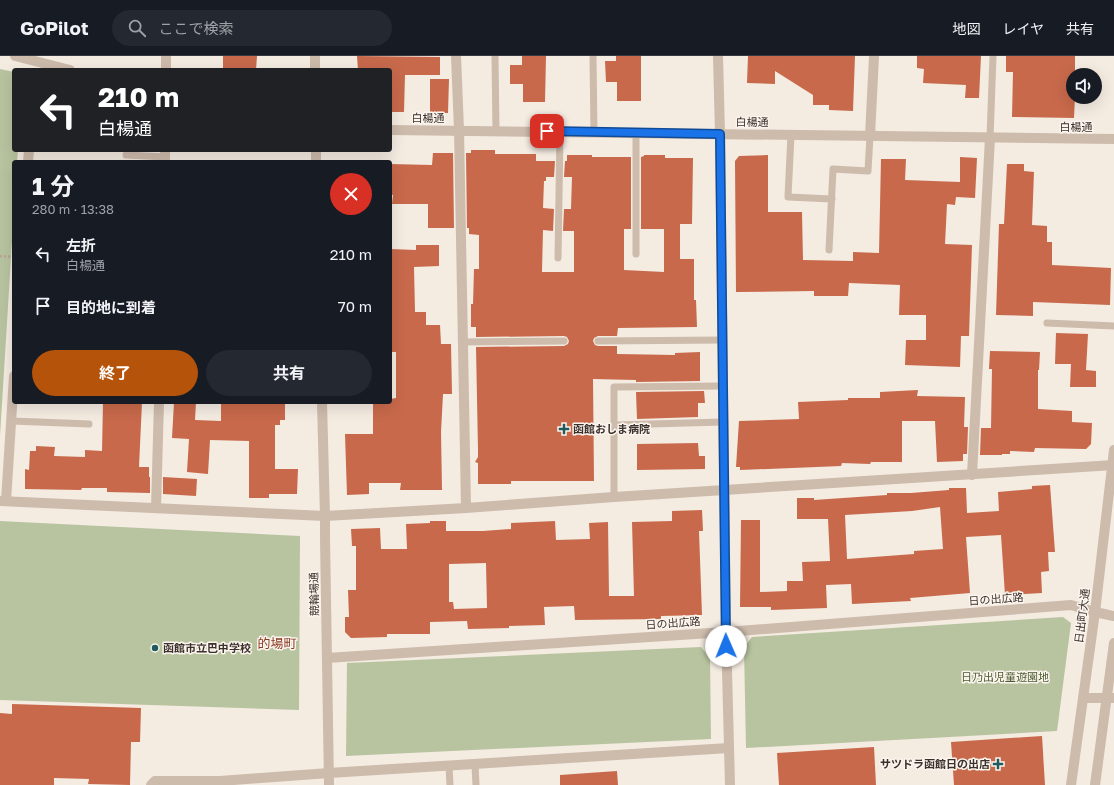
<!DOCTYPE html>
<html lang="ja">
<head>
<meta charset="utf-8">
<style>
  :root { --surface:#171b24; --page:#242831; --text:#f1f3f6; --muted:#9ea1a6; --line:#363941; --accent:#b45309 }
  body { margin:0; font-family:"Golos Text","Noto Sans JP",sans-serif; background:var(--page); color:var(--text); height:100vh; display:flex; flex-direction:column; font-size:15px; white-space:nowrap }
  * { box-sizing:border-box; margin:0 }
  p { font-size:13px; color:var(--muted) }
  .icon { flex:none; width:22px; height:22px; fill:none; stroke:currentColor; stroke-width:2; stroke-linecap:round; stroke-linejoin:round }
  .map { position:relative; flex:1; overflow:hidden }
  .sheet { position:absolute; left:12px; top:104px; width:380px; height:244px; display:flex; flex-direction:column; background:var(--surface); border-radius:4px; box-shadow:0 4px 16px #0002 }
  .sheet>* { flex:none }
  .guide { position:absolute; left:12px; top:12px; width:380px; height:84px; border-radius:4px; box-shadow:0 4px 16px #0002; background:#202124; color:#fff; overflow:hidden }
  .buttons { position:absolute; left:1066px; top:12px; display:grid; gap:8px }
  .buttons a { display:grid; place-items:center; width:36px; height:36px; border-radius:50%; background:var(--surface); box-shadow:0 4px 16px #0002; font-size:20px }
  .pin { position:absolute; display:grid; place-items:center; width:34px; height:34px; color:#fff; margin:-17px; border-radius:8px; box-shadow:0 2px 6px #0006 }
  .me { position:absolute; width:44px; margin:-22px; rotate:359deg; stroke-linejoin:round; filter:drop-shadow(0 0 3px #0008) }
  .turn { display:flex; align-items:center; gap:14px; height:84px; padding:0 20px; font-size:18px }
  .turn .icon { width:52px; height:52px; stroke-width:2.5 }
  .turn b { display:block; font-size:28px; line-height:34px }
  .round { display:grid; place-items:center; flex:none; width:42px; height:42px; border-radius:21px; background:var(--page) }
  .summary { display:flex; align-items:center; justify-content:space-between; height:68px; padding:0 20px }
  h1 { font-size:24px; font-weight:700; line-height:30px }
  .action { display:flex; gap:8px; margin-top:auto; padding:8px 20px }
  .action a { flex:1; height:46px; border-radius:24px; background:var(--accent); color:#fff; font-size:16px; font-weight:700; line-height:46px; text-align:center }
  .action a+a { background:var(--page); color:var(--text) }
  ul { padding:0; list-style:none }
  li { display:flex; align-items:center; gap:12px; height:52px; padding:0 20px }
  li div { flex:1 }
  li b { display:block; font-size:15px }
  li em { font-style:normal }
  header { display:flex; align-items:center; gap:24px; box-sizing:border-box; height:56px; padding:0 20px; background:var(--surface); border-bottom:1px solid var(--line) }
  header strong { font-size:19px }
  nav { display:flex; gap:22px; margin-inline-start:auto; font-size:14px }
  .search { width:280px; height:36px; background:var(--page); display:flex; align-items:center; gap:10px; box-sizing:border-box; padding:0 14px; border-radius:22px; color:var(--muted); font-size:15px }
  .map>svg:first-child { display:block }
  .green { fill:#b8c4a0 }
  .building { fill:#c8694b; fill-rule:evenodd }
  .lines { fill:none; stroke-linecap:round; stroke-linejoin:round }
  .path { stroke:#b9a596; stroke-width:2.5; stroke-dasharray:2 2; stroke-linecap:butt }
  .service { stroke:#cdbbac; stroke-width:7 }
  .minor { stroke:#cdbbac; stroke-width:10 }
  .tertiary { stroke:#cdbbac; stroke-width:10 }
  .route-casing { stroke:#114b97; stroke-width:10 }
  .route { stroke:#1a73e8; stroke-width:7 }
  .poi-dot { fill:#1f5a5e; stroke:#fbf5ee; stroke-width:1.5 }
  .labels { text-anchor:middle; stroke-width:3; stroke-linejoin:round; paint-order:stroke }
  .street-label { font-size:11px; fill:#3b302b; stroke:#fbf5ee }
  .poi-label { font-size:11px; font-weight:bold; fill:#3b302b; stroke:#fbf5ee; text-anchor:start }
  .park-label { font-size:11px; fill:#4a5a2e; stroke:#fbf5ee }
  .quarter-label { font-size:13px; fill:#8c3b22; stroke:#fbf5ee }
</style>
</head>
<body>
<header>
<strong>GoPilot</strong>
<div class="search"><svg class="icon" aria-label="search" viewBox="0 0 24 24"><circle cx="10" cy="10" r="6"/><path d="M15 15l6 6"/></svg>ここで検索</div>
<nav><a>地図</a><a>レイヤ</a><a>共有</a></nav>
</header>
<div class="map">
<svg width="1114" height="729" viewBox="0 0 1114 729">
  <rect width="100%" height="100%" fill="#f4ebe1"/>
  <!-- green -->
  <g class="green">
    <path d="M0,13L14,16V94H18L17,106H14V153L0,380Z"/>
    <path d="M0,465L300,480L299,654L0,644Z"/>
    <path d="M1063,561L1071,567L1057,675L746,692L744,591L752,581Z"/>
    <path d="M701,591L710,602L711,683L346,700L347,607Z"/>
  </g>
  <!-- building -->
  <g class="building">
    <path d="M223,0H257L256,14H223Z"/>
    <path d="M357,0L440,1V19H405L404,56H390V14H358Z"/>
    <path d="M522,0H546L545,46H523V28H510V9H522Z"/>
    <path d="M616,0H641V45H617V26H606L605,5H616Z"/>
    <path d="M748,0H855L853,55L829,54V49H813V39L775,15V28L747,27Z"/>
    <path d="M917,0H981L979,42H965L966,29L923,27L924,13L917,12Z"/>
    <path d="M1006,0H1075V19H1073V41H1075L1074,62L1012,61L1013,16H1006Z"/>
    <path d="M430,23H449L448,57H430Z"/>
    <path d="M471,94H495V98H536V105H555L554,121H546V125H544L543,152L554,153L553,175L543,174L542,216H574V175H563L564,153H571L572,121H564L565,105H567V99H592V101H631V173H624V214L664,216V173H641V101L644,100V99H665V102H693L692,168H680V203H694V244H696L697,271L618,272L617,280H598L594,282L593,285L595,289L598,290H617V298L675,299V297L700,296V325L636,326V324L593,323L594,425H511V428H478V407L475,406L478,401V394L476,291L564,290L568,288L569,285L567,281L564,280L476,281V271H471V248H473L474,213H479V179L469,178V172H467L466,97H471Z"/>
    <path d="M433,97H453L454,172H428V148H392L393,139H390V108L432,109Z"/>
    <path d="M768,99V156H802L803,204L853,205V196L879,197L881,103H906L905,124L960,126V101L977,102L975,142L956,141L955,149L947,148L945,188L972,189L969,280H961L960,311L905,309L906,284H926V259H899L900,229L849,227L848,240H814V235L736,236L735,105L739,100Z"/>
    <path d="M1007,108H1024V115L1034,116L1032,169L1047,170V186H1052V209L1111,212L1110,249L1033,246V260L996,259L999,168H1004Z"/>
    <path d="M416,189H439V210L414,211L415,256H426V269H440L441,288H451L452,338H443L441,376L442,434H400L401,427H369V438L347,439L345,378H373V346H390V343L396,342V296H390V193L416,194Z"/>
    <path d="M1056,277L1088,278L1086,314L1096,315V331H1070L1071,308H1055Z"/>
    <path d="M990,295L1040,296L1039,314H1038V353L1072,355V366L1092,367L1091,388L1086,393L1035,392L1034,396L1010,395V398H1002V399H980L981,372H991L992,313H989Z"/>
    <path d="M918,334L917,340L965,341L964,371H968L967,398H963V405L937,406L935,365H902V406H871L870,408L842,407L841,410L740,414V411H736L739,365L799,363L798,346L848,344V342H880V336Z"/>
    <path d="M704,335L705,347H698V361L637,363L636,336Z"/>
    <path d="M103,346H142L139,411H149V421H150V437L107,436V432H82L81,434L25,433V413L29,414L30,395H36V390L55,391L54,400L85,401V394L102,395Z"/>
    <path d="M174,346H196L195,364L221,365V346H285V364H280V369H275V413H298L297,438H269V442H249V385L210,384L208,418L187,416L189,383L172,382Z"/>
    <path d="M698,387L699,400H705V413L637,414V388Z"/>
    <path d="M163,421L197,423L196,440L163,438Z"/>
    <path d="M1050,429L1055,496H1048L1049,515L1041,516L1042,537L1005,539L1001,479L966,481L970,537L910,542L911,545L852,548L851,528L826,529L827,552L771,554V551H740L741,464H760V536L787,535V525H803L802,506L830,505L828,463H797V442H814V444L887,439V437H911L949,434V432H966L967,457L999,455L998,436L1032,433V430ZM940,451L943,493L914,495V498L847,503L845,459L912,455Z"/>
    <path d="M702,454L703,475H699L702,559L661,560V563L575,564L574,550L544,551L545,569L509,570V572L468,573L467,565L430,566V578H387V581L351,582L345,576V561H349L348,534H356V490H352L351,473L380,472L381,493H407L406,468L430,467V465H446V475H483L511,473V467L555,465L556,484L590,483L589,467L608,466L609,540H634L632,466L672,465V455ZM486,507L487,552L454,553L453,546H449V508Z"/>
    <path d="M12,648L141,652L140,686H131L130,729L88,728L89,723L54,722V729H0V657L12,658Z"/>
    <path d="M1042,680L1045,729H954L951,686Z"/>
    <path d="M874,691L876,729H779L777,697Z"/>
    <path d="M617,715L618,729H560V719Z"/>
  </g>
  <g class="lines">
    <!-- path -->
    <path class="path" d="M0,200L14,201"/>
    <!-- service -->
    <g class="service">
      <path d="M495,0L496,75"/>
      <path d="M593,0L594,76"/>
      <path d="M636,77V198"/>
      <path d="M791,79L788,141L832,143"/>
      <path d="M990,82L993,0"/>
      <path d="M126,99L165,101"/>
      <path d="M829,194L833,113L868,115L870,80"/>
      <path d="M558,202L560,76"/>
      <path d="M1047,267L1114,270"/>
      <path d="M598,285L723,284"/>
      <path d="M462,286L564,285"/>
      <path d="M11,365L89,368"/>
      <path d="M614,369L723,366"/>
      <path d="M614,441V331L723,330"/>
      <path d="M475,709L476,729"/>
      <path d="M449,710L450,729"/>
    </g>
    <!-- minor -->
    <g class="minor">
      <path d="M166,0V14"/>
      <path d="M456,0L459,74L466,452"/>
      <path d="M718,0L720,78L726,576L730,729"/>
      <path d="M870,80L874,0"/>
      <path d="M28,106L29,94"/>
      <path d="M165,106V94"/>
      <path d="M972,419L990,82"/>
      <path d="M0,445L325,460L466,452L614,441L1114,409"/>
      <path d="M6,445L14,320"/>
      <path d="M156,452L159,346"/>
      <path d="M327,602L726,576L1071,549L1095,556L1114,560"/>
      <path d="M1083,642H1114"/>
      <path d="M151,729L155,725H220L329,717L729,692"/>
    </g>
    <!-- tertiary -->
    <g class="tertiary">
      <path d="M15,0L70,14"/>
      <path d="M315,0V14"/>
      <path d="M390,74L1114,83"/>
      <path d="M316,94V106"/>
      <path d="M322,346L325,460V481L329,729"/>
      <path d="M1071,729L1095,556L1114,394"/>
      <path d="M1095,729L1114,587"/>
    </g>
  </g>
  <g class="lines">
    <defs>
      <path id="route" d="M547,75L720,78L726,590"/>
    </defs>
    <!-- route casing -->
    <use href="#route" class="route-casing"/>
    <!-- route -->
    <use href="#route" class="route"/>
  </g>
  <!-- markers -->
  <g class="poi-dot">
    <path d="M562 367h4v4h4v4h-4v4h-4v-4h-4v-4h4z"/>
    <circle cx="155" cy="592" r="4"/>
    <path d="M996 702h4v4h4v4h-4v4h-4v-4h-4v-4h4z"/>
  </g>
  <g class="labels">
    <!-- street labels -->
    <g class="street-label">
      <text x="428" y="66">白楊通</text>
      <text transform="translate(752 66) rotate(1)" y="4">白楊通</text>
      <text x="1076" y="75">白楊通</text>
      <text transform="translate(314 538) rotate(-91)" y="4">競輪場通</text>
      <text transform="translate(996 543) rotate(-4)" y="4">日の出広路</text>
      <text transform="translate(1082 560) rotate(-83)" y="4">日出町大通</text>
      <text transform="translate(673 567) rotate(-4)" y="4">日の出広路</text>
    </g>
    <!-- poi labels -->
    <g class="poi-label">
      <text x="573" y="377">函館おしま病院</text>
      <text x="163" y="596">函館市立巴中学校</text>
      <text x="990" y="712" text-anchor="end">サツドラ函館日の出店</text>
    </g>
    <!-- park labels -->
    <g class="park-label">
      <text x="1005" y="625">日乃出児童遊園地</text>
    </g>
    <!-- quarter labels -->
    <g class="quarter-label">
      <text x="277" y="592">的場町</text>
    </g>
  </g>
</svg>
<div class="buttons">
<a><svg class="icon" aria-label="sound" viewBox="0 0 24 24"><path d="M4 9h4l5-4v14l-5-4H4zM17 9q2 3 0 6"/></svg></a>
</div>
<div class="pin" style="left:547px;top:75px;background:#d93025"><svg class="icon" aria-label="arrive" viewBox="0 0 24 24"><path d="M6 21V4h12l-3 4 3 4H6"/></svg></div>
<svg class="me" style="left:726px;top:590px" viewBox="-20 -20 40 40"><circle r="19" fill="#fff"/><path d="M0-13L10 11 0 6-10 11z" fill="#1a73e8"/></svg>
<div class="guide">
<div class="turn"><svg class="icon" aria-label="left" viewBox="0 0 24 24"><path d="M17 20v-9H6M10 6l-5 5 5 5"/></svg><div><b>210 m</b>白楊通</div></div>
</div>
<section class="sheet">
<div class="summary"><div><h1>1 分</h1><p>280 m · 13:38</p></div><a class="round" style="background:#d93025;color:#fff"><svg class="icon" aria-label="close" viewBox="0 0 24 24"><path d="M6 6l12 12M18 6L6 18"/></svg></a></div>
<ul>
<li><svg class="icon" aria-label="left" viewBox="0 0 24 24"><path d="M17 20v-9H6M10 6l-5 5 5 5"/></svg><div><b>左折</b><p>白楊通</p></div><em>210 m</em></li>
<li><svg class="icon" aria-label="arrive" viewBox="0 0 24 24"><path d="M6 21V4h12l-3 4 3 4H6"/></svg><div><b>目的地に到着</b></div><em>70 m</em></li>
</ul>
<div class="action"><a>終了</a><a>共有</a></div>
</section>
</div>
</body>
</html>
